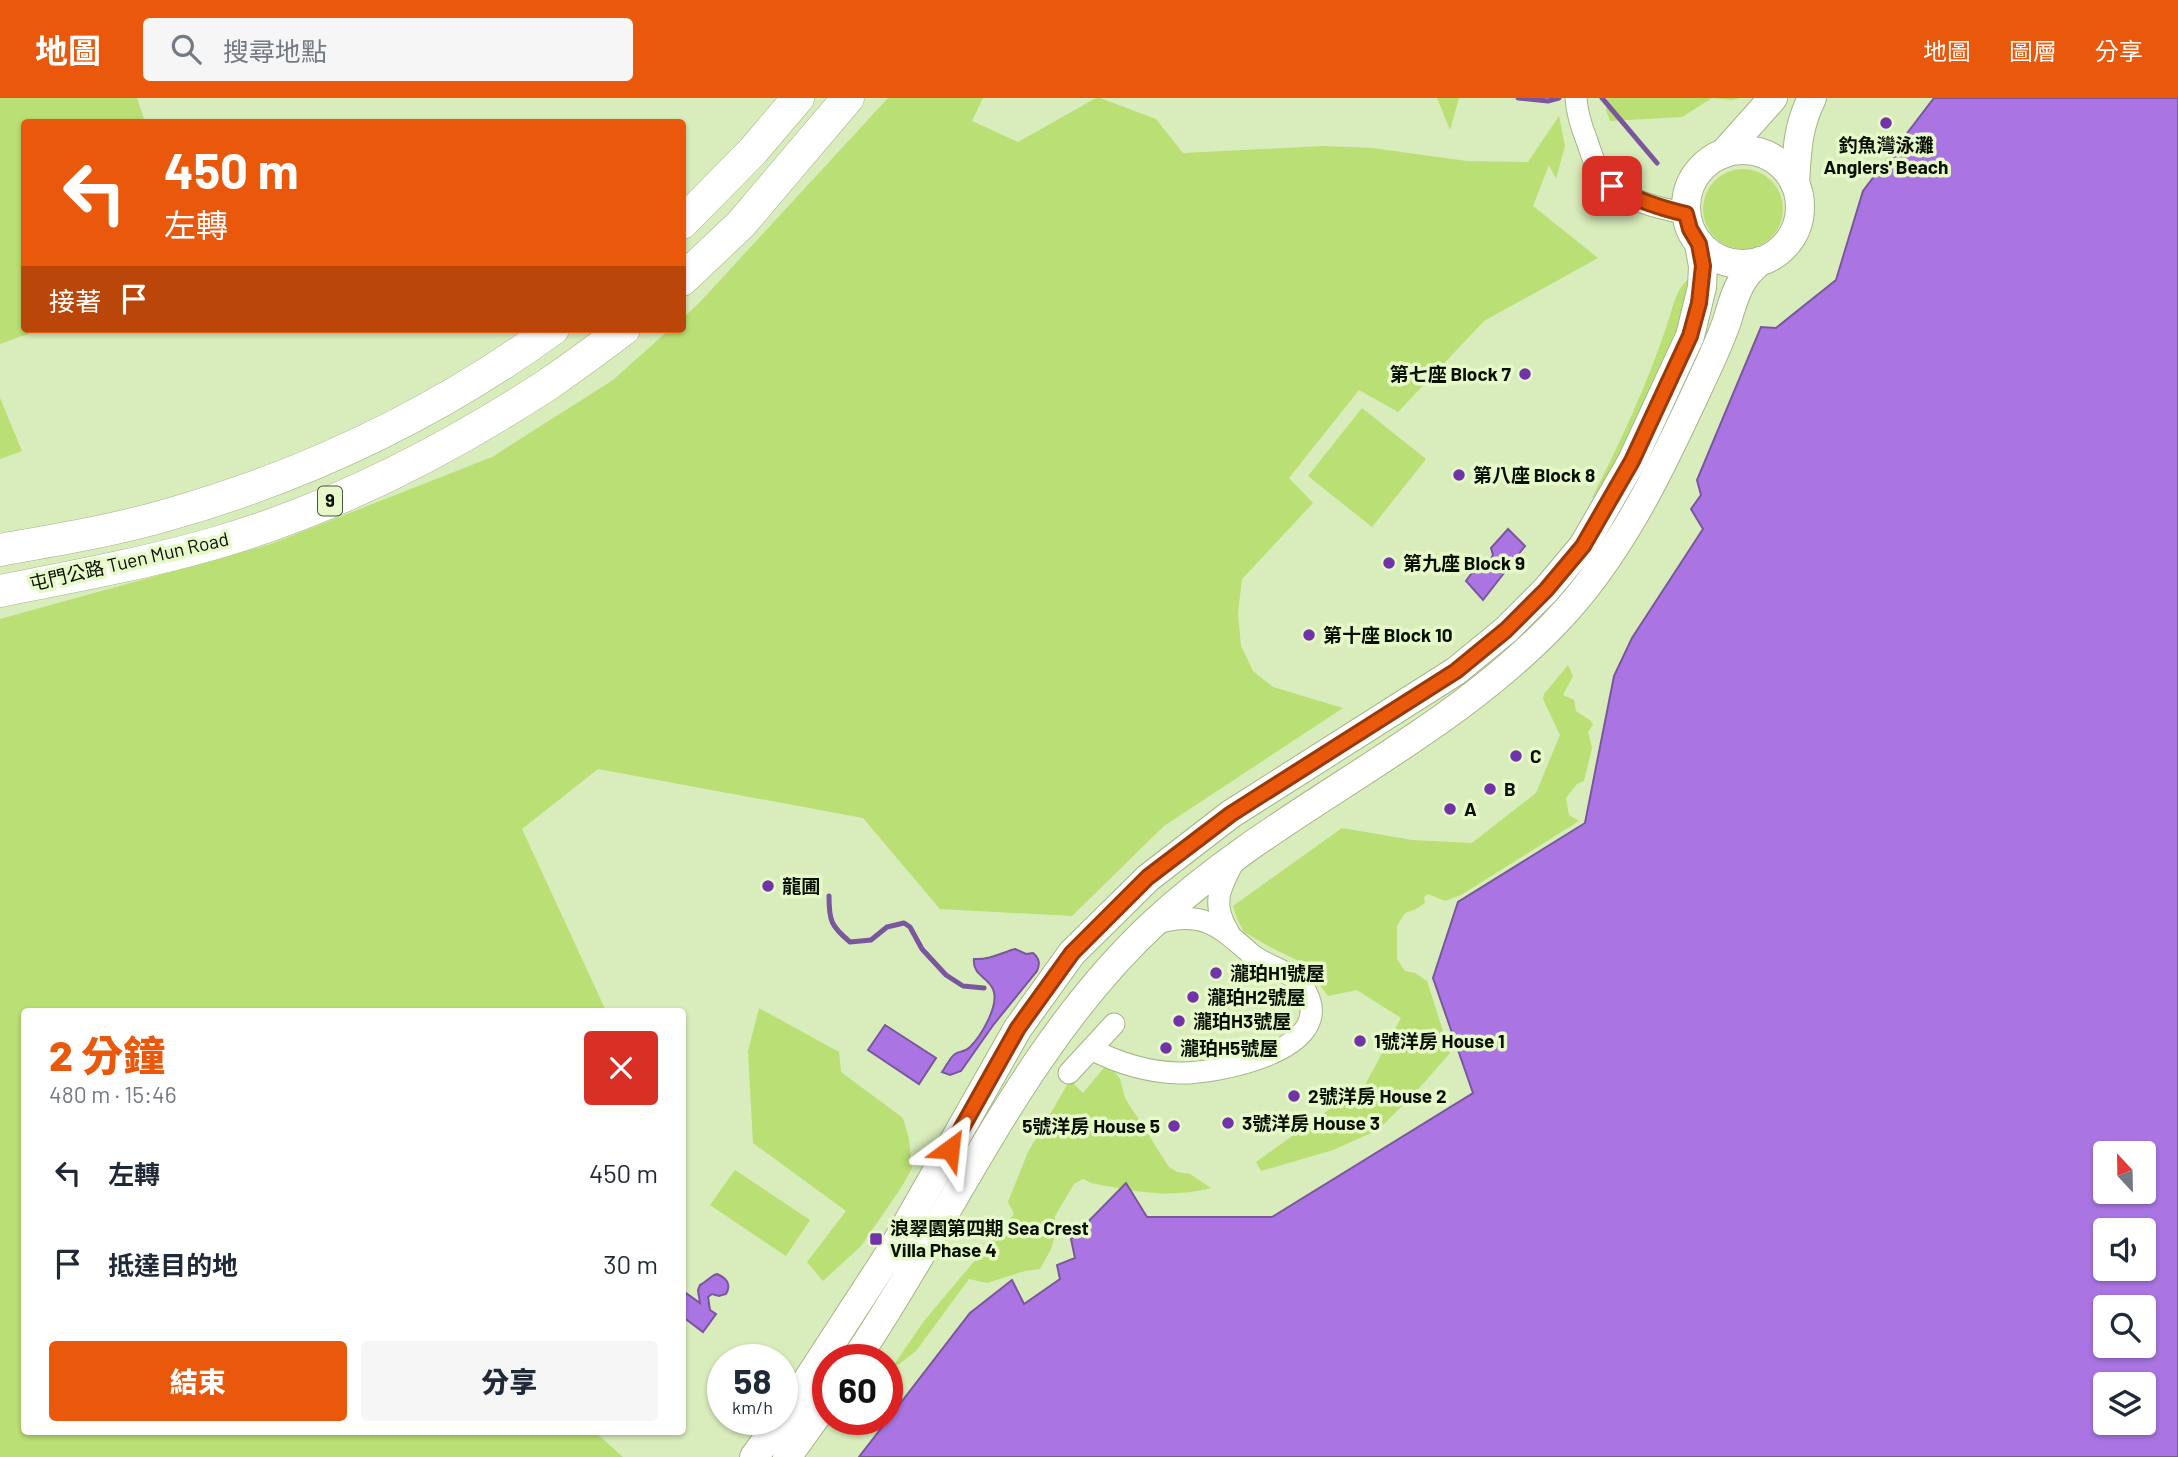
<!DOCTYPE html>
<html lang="zh-TW">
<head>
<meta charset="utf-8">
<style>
  :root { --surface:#fff; --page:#f6f6f7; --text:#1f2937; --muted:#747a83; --accent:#ea580c }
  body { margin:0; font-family:Barlow,"Noto Sans TC",sans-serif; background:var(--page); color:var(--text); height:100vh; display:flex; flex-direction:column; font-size:26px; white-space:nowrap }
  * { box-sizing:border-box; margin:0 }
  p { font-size:23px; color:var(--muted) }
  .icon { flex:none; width:38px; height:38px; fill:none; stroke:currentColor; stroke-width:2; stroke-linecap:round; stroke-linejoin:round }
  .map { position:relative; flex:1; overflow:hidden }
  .panel { position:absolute; left:21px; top:910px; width:665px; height:427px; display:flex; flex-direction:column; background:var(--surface); border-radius:7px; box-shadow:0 2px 5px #0004 }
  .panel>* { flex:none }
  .banner { position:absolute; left:21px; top:21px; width:665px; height:214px; border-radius:7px; box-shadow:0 2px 5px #0004; background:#ea580c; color:#fff; overflow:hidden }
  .needle { width:46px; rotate:338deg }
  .tools { position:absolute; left:2093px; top:1043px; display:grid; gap:14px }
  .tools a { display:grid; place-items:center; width:63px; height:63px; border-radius:7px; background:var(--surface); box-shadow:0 2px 5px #0004; font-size:35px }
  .speed { position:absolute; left:707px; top:1246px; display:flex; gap:14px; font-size:35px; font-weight:700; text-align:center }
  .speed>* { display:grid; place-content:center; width:91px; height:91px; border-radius:50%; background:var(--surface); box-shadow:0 2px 5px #0004; line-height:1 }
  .speed small { font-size:18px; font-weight:400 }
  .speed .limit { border:10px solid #d22; background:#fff; color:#111 }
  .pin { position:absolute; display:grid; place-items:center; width:60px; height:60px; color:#fff; margin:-30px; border-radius:14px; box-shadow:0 4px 10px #0006 }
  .me { position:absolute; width:77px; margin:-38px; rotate:30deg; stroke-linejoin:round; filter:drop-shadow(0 0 5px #0008) }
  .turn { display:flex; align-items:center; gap:24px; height:147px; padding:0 28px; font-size:32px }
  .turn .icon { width:91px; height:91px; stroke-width:2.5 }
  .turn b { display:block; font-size:49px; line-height:60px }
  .then { display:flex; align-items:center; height:66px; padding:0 28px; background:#0003; gap:14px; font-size:26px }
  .round { display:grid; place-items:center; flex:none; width:74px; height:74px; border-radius:7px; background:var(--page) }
  .overview { display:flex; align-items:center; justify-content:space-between; height:119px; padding:0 28px }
  h1 { font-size:42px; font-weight:800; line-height:52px; color:var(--accent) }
  .action { display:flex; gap:14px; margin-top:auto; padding:14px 28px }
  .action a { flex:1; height:80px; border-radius:7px; background:var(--accent); color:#fff; font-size:28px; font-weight:800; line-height:80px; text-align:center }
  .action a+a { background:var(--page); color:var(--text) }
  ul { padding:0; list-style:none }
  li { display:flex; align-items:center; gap:21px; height:91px; padding:0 28px }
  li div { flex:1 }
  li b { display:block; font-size:26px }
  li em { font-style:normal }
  header { display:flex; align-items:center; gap:42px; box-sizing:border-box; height:98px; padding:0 35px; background:var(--accent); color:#fff }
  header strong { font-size:33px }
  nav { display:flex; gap:38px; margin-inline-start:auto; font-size:24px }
  .search { width:490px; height:63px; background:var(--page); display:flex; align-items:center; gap:18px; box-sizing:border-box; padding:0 24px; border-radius:7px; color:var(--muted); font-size:26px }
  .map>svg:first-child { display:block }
  .green { fill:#badf74 }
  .water { fill:#aa75e2; stroke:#7a569e; stroke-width:2; fill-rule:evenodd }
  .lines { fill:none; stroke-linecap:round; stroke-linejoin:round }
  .stream { stroke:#7a569e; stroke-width:5 }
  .minor-casing { stroke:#a4b587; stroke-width:23 }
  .major-casing { stroke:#a4b587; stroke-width:30 }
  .highway-casing { stroke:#a4b587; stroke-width:33 }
  .minor { stroke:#fff; stroke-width:21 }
  .major { stroke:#fff; stroke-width:28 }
  .highway { stroke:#fff; stroke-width:32 }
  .route-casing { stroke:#983908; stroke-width:18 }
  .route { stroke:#ea580c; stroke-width:12 }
  .poi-dot { fill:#7233a8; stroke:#e6f9c8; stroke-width:2.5 }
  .labels { text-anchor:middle; stroke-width:7; stroke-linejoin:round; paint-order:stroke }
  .shield { fill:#e6f9c8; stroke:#4b553d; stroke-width:2 }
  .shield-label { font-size:18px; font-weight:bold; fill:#090f01 }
  .poi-label { font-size:19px; font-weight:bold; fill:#090f01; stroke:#e6f9c8; text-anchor:start }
  .street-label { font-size:19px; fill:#090f01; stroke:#e6f9c8 }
</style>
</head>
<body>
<header>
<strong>地圖</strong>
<div class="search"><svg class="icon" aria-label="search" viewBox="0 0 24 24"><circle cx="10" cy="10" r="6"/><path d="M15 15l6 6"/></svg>搜尋地點</div>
<nav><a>地圖</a><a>圖層</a><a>分享</a></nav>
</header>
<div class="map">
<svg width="2178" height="1359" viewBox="0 0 2178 1359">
  <rect width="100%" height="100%" fill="#d9ecbb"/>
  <!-- green -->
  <g class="green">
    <path d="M0,0H137L145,24H24V231H41L0,246Z"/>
    <path d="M888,0H983L972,23L1018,44L1096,0H1100L1156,21L1183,55L1323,48L1372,50L1467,63L1528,64L1559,18L1565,48L1556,81L1549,67L1533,108L1598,160L1484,223L1398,314L1359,292L1289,380L1313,405L1242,481L1238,515L1241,548L1253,573L1273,589L1343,610L1164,728L1072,818L940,811L863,720L598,671L522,731L606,913L24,914V1334H595L623,1359H0V521L271,446L492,359L613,282L670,231H682L683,220L700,204Z"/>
    <path d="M1437,0H1459L1450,32Z"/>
    <path d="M1607,0H1740L1732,2L1712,0L1682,19L1610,23L1606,12Z"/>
    <circle cx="1743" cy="111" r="40"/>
    <path d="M1688,182C1690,204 1679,229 1670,249C1651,298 1627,344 1604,392L1592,400C1620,345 1646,289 1666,230C1671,217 1676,189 1688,182Z"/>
    <path d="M0,300L22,353L0,361Z"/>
    <path d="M1362,310L1426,361L1372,429L1308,378Z"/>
    <path d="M1568,567L1573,578L1563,597L1574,602L1576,613L1591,623L1593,627L1588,634L1592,650L1584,683L1577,686L1566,700L1569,717L1579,723L1461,797L1445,803L1428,796L1424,799L1425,805L1416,811L1405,815L1397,828V861L1405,873L1415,875L1427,883L1450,955L1414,996L1378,1032L1333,1052L1261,1073L1256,1064L1366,985L1401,920L1357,892L1328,898L1303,865L1272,850L1244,834L1237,821L1233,808L1342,730L1412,742L1472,745L1536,695L1560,637L1543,601L1544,596Z"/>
    <path d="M759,910L839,954L841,974L903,1020L909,1041L912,1070L901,1090L861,1148L823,1183L807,1164L846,1113L753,1045L748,953Z"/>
    <path d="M1108,965L1120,981L1125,1000L1169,1069L1177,1074L1190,1076L1211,1090C1168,1101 1134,1093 1091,1085L1083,1081L1074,1086L1055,1118V1138L1051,1151L1040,1171L1025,1173L987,1185L969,1181L916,1253L889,1274L924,1223L1014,1116L1008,1104L1028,1054L1070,982L1083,995Z"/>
    <path d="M735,1072L810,1122L786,1158L710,1107Z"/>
  </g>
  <!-- water -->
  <g class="water">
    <path d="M1934,0H2178V1359H859L970,1215L1012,1182L1024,1206L1060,1181L1057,1167L1075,1160L1071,1141L1126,1085L1147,1119H1272L1473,995L1433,880L1458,804L1585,725L1614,578L1632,540L1703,431L1691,411L1701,397L1697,382L1761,229L1776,230L1836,182L1863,93ZM2144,1055V1094H2105V1055ZM2144,1132V1171H2105V1132ZM2144,1209V1248H2105V1209ZM2105,1286H2144V1325H2105Z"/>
    <path d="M1508,431L1525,448L1483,502L1466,483L1480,464L1490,463L1493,457L1491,450Z"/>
    <path d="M1015,851L1026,856L1033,855C1040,861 1040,866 1037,873L994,926L961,973L950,977L942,974C946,969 950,959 955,956C959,953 965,954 970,949C981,938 1000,907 993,891C988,879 972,877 974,861C990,862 1001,855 1015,851Z"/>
    <path d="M885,927L936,960L919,986L868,952Z"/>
    <path d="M717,1176C726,1180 732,1186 726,1196L719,1198L712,1196L708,1199L710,1212L716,1216L703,1234L683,1219V1193L700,1205L698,1192L700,1187C707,1184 710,1178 717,1176Z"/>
  </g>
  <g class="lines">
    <!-- stream -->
    <g class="stream">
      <path d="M1518,0L1548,3L1559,0"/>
      <path d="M1602,0L1657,65"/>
      <path d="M829,798C829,823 831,828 850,844L871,842L887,829L904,825L910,829L922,851L946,877L963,888L984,890"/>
    </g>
    <defs>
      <g id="minor">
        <path d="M1576,0C1577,16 1581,28 1587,43C1591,54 1594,68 1602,78C1621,102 1658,110 1687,116"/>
        <path d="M1229,835C1211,806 1219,791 1234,763"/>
        <path d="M1091,951C1118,965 1148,974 1178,975C1215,976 1338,953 1306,894C1295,872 1267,870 1250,855C1216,825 1200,812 1154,826"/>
        <path d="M1069,975L1114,926"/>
      </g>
      <g id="major">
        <circle cx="1743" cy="109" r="57"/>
        <path d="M1723,56L1773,0"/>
        <path d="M1795,86C1797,54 1797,30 1812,0"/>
        <path d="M855,1262C954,1116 1024,945 1155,824C1282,706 1450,642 1567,512C1629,442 1667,357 1706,273C1713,258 1720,242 1726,226C1731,211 1735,192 1745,179C1749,173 1755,168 1760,163"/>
        <path d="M782,1321L895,1147L1018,930L1072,855L1148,780L1231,716L1456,573L1506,532L1546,492L1583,448L1632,363L1690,238L1702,189L1703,168L1699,146"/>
        <path d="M754,1359L782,1321"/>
        <path d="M787,1359L828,1302"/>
      </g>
      <g id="highway">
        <path d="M682,125L753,53L798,0"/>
        <path d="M682,182L741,126L848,0"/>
        <path d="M0,452C56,442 112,433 167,417C305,378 437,315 553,231"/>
        <path d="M0,493C71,479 142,466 212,446C331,412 444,354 547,287C573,269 599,250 624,231"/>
      </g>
    </defs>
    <!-- minor casing -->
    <use href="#minor" class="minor-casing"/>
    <!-- major casing -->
    <use href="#major" class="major-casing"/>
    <!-- highway casing -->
    <use href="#highway" class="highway-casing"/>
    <!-- minor -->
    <use href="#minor" class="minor"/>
    <!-- major -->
    <use href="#major" class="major"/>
    <!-- highway -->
    <use href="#highway" class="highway"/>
  </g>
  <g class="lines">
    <defs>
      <path id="route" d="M950,1051L1018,930L1072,855L1148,779L1231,716L1456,573L1506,532L1546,492L1583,448L1632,363L1690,238L1699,205L1703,168L1699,146L1690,131L1686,116C1660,110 1636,102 1612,88"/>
    </defs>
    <!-- route casing -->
    <use href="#route" class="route-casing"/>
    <!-- route -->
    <use href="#route" class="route"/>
  </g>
  <!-- markers -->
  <g class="poi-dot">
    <circle cx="1886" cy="25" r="7"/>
    <circle cx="1525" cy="276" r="7"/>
    <circle cx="1459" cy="377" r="7"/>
    <circle cx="1389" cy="465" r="7"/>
    <circle cx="1309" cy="537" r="7"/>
    <circle cx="1516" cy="658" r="7"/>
    <circle cx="1490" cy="691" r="7"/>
    <circle cx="1450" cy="711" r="7"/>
    <circle cx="768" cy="788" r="7"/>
    <circle cx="1216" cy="875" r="7"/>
    <circle cx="1193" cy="899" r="7"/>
    <circle cx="1179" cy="923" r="7"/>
    <circle cx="1360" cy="943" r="7"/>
    <circle cx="1166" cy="950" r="7"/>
    <circle cx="1294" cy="998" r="7"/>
    <circle cx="1228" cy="1025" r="7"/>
    <circle cx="1174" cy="1028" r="7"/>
    <rect x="869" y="1134" width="14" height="14" rx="3.5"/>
  </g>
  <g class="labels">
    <!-- shield labels -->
    <rect class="shield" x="318" y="388.5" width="24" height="29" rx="5"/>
    <g class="shield-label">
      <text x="330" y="409">9</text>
    </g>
    <!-- poi labels -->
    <g class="poi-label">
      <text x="1886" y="54" text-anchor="middle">釣魚灣泳灘<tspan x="1886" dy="22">Anglers' Beach</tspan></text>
      <text x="1511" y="283" text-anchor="end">第七座 Block 7</text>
      <text x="1473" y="384">第八座 Block 8</text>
      <text x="1403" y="472">第九座 Block 9</text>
      <text x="1323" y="544">第十座 Block 10</text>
      <text x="1530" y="665">C</text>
      <text x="1504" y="698">B</text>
      <text x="1464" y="718">A</text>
      <text x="782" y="795">龍圃</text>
      <text x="1230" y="882">瀧珀H1號屋</text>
      <text x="1207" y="906">瀧珀H2號屋</text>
      <text x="1193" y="930">瀧珀H3號屋</text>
      <text x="1374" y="950">1號洋房 House 1</text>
      <text x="1180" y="957">瀧珀H5號屋</text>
      <text x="1308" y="1005">2號洋房 House 2</text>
      <text x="1242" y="1032">3號洋房 House 3</text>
      <text x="1160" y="1035" text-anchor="end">5號洋房 House 5</text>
      <text x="890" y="1137">浪翠園第四期 Sea Crest<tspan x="890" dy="22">Villa Phase 4</tspan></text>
    </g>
    <!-- street labels -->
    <g class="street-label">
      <text transform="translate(129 463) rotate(-13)" y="7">屯門公路 Tuen Mun Road</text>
    </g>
  </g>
</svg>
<div class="tools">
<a><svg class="needle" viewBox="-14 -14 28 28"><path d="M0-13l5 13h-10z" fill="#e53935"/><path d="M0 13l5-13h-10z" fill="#747a83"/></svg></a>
<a><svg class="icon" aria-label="sound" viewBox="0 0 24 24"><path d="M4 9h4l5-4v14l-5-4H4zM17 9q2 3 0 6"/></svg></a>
<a><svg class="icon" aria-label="search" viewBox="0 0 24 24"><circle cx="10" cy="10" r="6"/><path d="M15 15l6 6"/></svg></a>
<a><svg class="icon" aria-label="layers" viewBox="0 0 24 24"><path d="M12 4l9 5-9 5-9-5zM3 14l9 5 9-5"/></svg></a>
</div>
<div class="speed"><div>58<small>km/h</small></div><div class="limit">60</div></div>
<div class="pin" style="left:1612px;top:88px;background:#d93025"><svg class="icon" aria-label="arrive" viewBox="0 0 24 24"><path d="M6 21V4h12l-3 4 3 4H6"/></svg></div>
<svg class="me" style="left:950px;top:1051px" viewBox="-20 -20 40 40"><path d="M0-17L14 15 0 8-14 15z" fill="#ea580c" stroke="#fff" stroke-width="4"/></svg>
<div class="banner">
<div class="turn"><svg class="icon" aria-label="left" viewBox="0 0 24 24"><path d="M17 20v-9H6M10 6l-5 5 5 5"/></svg><div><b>450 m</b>左轉</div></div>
<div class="then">接著<svg class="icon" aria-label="arrive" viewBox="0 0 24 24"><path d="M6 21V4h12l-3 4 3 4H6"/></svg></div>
</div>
<section class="panel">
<div class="overview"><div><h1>2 分鐘</h1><p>480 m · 15:46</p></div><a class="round" style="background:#d93025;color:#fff"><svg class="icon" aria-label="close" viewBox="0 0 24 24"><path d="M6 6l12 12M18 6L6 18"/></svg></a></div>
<ul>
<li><svg class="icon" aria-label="left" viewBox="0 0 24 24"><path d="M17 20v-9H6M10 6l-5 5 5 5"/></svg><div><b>左轉</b></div><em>450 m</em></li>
<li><svg class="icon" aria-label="arrive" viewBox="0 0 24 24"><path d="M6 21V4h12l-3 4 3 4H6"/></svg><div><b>抵達目的地</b></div><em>30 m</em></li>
</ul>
<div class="action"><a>結束</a><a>分享</a></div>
</section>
</div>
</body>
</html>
